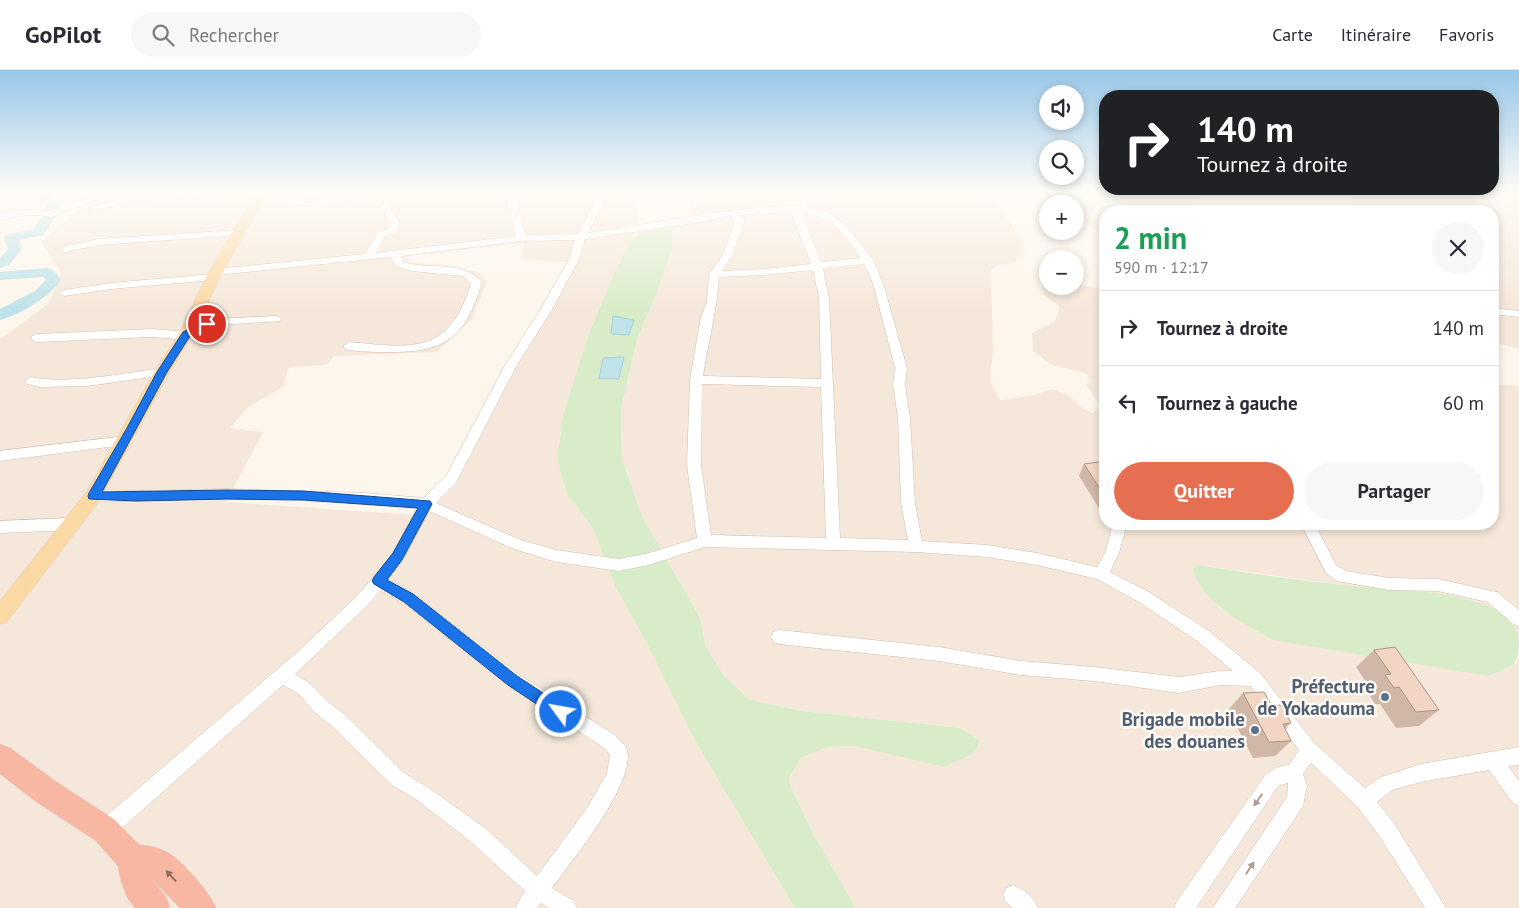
<!DOCTYPE html>
<html lang="fr">
<head>
<meta charset="utf-8">
<style>
  :root { --surface:#fff; --page:#f7f7f7; --text:#2b2b33; --muted:#7c7c81; --line:#e1e1e2; --accent:#e76f51 }
  body { margin:0; font-family:"PT Sans",sans-serif; background:var(--page); color:var(--text); height:100vh; display:flex; flex-direction:column; font-size:19px; white-space:nowrap }
  * { box-sizing:border-box; margin:0 }
  p { font-size:16px; color:var(--muted) }
  .icon { flex:none; width:28px; height:28px; fill:none; stroke:currentColor; stroke-width:2; stroke-linecap:round; stroke-linejoin:round }
  .map { position:relative; flex:1; overflow:hidden }
  .sheet { position:absolute; left:1099px; top:135px; width:400px; height:325px; display:flex; flex-direction:column; background:var(--surface); border-radius:20px; box-shadow:0 2px 8px #0003 }
  .sheet>* { flex:none }
  .banner { position:absolute; left:1099px; top:20px; width:400px; height:105px; border-radius:20px; box-shadow:0 2px 8px #0003; background:#202124; color:#fff; overflow:hidden }
  .tools { position:absolute; left:1039px; top:15px; display:grid; gap:10px }
  .tools a { display:grid; place-items:center; width:45px; height:45px; border-radius:50%; background:var(--surface); box-shadow:0 2px 8px #0003; font-size:25px }
  .pin { position:absolute; display:grid; place-items:center; width:42px; height:42px; color:#fff; margin:-21px; border:2px solid #fff; border-radius:50%; box-shadow:0 1px 5px #0007 }
  .me { position:absolute; width:55px; margin:-28px; rotate:302deg; stroke-linejoin:round; filter:drop-shadow(0 0 4px #0008) }
  .turn { display:flex; align-items:center; gap:18px; height:105px; padding:0 15px; font-size:22px }
  .turn .icon { width:65px; height:65px; stroke-width:2.5 }
  .turn b { display:block; font-size:35px; line-height:42px }
  .round { display:grid; place-items:center; flex:none; width:52px; height:52px; border-radius:26px; background:var(--page) }
  .summary { display:flex; align-items:center; justify-content:space-between; height:85px; padding:0 15px }
  h1 { font-size:30px; font-weight:700; line-height:38px; color:#1e9e55 }
  .primary-button { display:flex; gap:10px; margin-top:auto; padding:10px 15px }
  .primary-button a { flex:1; height:58px; border-radius:30px; background:var(--accent); color:#fff; font-size:20px; font-weight:700; line-height:58px; text-align:center }
  .primary-button a+a { background:var(--page); color:var(--text) }
  ul { padding:0; list-style:none }
  li { display:flex; align-items:center; gap:15px; height:75px; padding:0 15px; border-top:1px solid var(--line) }
  li div { flex:1 }
  li b { display:block; font-size:19px }
  li em { font-style:normal }
  header { display:flex; align-items:center; gap:30px; box-sizing:border-box; height:70px; padding:0 25px; background:var(--surface); border-bottom:1px solid var(--line) }
  header strong { font-size:24px }
  nav { display:flex; gap:28px; margin-inline-start:auto; font-size:18px }
  .search { width:350px; height:45px; background:var(--page); display:flex; align-items:center; gap:12px; box-sizing:border-box; padding:0 18px; border-radius:28px; color:var(--muted); font-size:19px }
  .map>svg:first-child { display:block }
  .residential { fill:#f5e8da; fill-rule:evenodd }
  .green { fill:#d8ecc9 }
  .water { fill:#bfe3e8; stroke:#a5d3da }
  .lines { fill:none; stroke-linecap:round; stroke-linejoin:round }
  .river { fill:#bfe3e8; fill-rule:evenodd }
  .minor-casing { stroke:#d1beb0; stroke-width:1 }
  .major-casing { stroke:#dad1cd; stroke-width:1 }
  .highway-casing { stroke:#dad1cd; stroke-width:1 }
  .minor { fill:#fff; fill-rule:evenodd }
  .major { fill:#fbd9a5; fill-rule:evenodd }
  .highway { fill:#f7b7a3; fill-rule:evenodd }
  .wall { fill:#d1b7a8 }
  .shaded-wall { fill:#aa9588 }
  .building { fill:#f3d5c3; stroke:#aa9588 }
  .oneway { fill:#af9d94 }
  .oneway2 { fill:#936e5e }
  .route { fill:#1a73e8; stroke:#114b97 }
  .service-dot { fill:#5c6f8a; stroke:#fffaf3; stroke-width:2 }
  .labels { text-anchor:middle; stroke-width:5; stroke-linejoin:round; paint-order:stroke }
  .near-service-label { font-size:19px; font-weight:bold; fill:#4e5e75; stroke:#fffaf3; text-anchor:end }
</style>
</head>
<body>
<header>
<strong>GoPilot</strong>
<div class="search"><svg class="icon" aria-label="search" viewBox="0 0 24 24"><circle cx="10" cy="10" r="6"/><path d="M15 15l6 6"/></svg>Rechercher</div>
<nav><a>Carte</a><a>Itinéraire</a><a>Favoris</a></nav>
</header>
<div class="map">
<svg width="1519" height="838" viewBox="0 0 1519 838">
  <rect width="100%" height="100%" fill="#fdf6ec"/>
  <!-- residential -->
  <g class="residential">
    <path d="M70,122H639L637,154L690,147V131L692,122H985L1010,152L1026,180L1012,194L998,195L991,200L993,281L990,311L1000,330L1031,326L1051,319L1067,324L1082,338L1093,343L1100,336L1086,314L1090,312L1087,304L1050,294L1033,281L1032,263L1055,251L1060,237L1043,224L1042,214L1047,213L1048,216H1075V214L1096,218L1105,215V454H1492L1493,314L1519,316V569L1512,553L1467,529L1422,523L1334,514L1198,495L1193,499L1219,537L1252,559L1273,570L1516,594L1519,588V838H856L813,764L790,715L789,708L801,688L827,677L854,676L944,697L980,671L961,658L801,641L749,630L724,606L706,577L700,548L642,446L622,389L621,340L637,269L654,229L612,208L588,266L563,345L557,391L567,424L593,458L615,516L645,570L694,669L795,838H0V269L48,234L62,204L41,172L81,138L63,127ZM524,173L520,189L566,192L446,423L416,445L226,432L263,362L230,358L248,337L283,317L289,297L327,295L334,286L437,282L471,250L487,212L478,202L439,194L411,193L406,186Z"/>
    <path d="M1064,122H1212L1197,131L1190,139L1191,141H1105V163L1075,150V134H1060L1058,128Z"/>
    <path d="M1353,122H1519V279L1493,272L1492,141H1346L1351,137Z"/>
  </g>
  <!-- green -->
  <g class="green">
    <path d="M663,159L672,160V179L654,229L637,269L621,340L622,389L642,446L700,548L706,577L724,606L750,630L801,641L961,658L980,671L974,683L944,697L854,676L827,677L801,688L789,708L790,715L813,764L856,838H795L694,669L645,570L615,516L593,458L567,424L557,391L563,345L588,266L612,208L630,172L644,162Z"/>
    <path d="M1198,495C1243,502 1288,509 1334,514C1383,520 1450,518 1495,539C1506,544 1518,559 1519,572C1519,599 1510,596 1488,606L1273,570C1245,555 1201,532 1193,499Z"/>
  </g>
  <!-- water -->
  <g class="water">
    <path d="M613,246L634,250L629,265L611,264Z"/>
    <path d="M624,287L619,309H599L603,288Z"/>
  </g>
  <g class="lines">
    <!-- river -->
    <g class="river">
      <path d="M33,122H47L59,134L58,144L43,165L19,170L22,179L9,195L0,198V188L8,179L4,168L6,165L33,159L44,144L46,135Z"/>
      <path d="M47,198C54,199 57,204 61,210C49,227 20,245 0,250V239L35,221L46,210L43,207L0,210V202Z"/>
    </g>
    <defs>
      <g id="minor">
        <path d="M104,122H118L51,147L39,145L21,146L0,150V144L21,140L39,139L50,141Z"/>
        <path d="M220,122L216,125L177,129L133,130L92,142L87,139L132,124Z"/>
        <path d="M504,122H514L526,165L578,164L600,122H609L588,163C658,153 728,137 798,136L802,127L815,122H829L809,131L807,137L828,143L847,156L873,190L883,213L907,298L905,315L910,348L915,433L922,471L987,475L1037,483L1097,497L1105,483L1113,454H1127L1119,483L1110,502L1149,522L1209,561L1261,604L1315,674L1365,718L1381,707L1421,694L1519,677V695L1508,696L1519,711V736L1513,733L1489,700L1421,712L1392,720L1377,732L1394,753L1446,838H1425L1380,767L1357,736L1311,693L1303,704L1307,716L1303,736L1235,838H1213L1287,727L1288,713L1278,716L1196,838H1174L1177,831L1266,704L1280,696L1289,695L1299,680L1251,616L1220,615L1179,623L1094,611L1021,605L939,591L779,574L773,572L771,567L773,562L779,560L939,577L1021,591L1094,597L1179,607L1220,601H1233L1197,571L1139,532L1097,509L1037,495L987,487L916,482L705,477L649,495L619,501L556,492L514,479L429,441L403,491L389,510L413,523L519,605L615,665C619,670 625,674 627,680C636,713 572,791 552,818L574,831L577,838H549L541,833L537,838H515L525,821L471,772L417,730L392,715L332,656L314,642L300,625L283,615L112,767L105,769L98,767L96,760L98,753L301,579L358,525L393,483L417,438C354,432 290,429 226,429C182,429 138,432 93,431L88,430L86,426L88,422L226,419L366,423L423,428L446,406L505,295L540,240L570,187L575,170L522,171L401,186L403,192C428,200 464,190 482,212C466,268 445,283 387,282C374,282 358,282 345,279L343,276L349,272C413,278 450,285 471,213L463,206L412,201L395,196L391,187L217,205V209L213,210L111,219L64,226L59,223L64,220L111,213L213,204V200L217,199L365,184L378,161L387,160L390,153L380,136L385,133L388,134L400,153L395,165L385,166L376,183L516,166ZM791,142L811,194L763,199L722,201L732,186L745,151L740,145ZM801,142C833,148 843,163 861,188L821,192ZM731,145L735,151L722,186L709,204L707,232L701,246L690,310L687,395L697,468L649,483L619,489L556,480L518,469L436,433L456,413L517,295L552,240L580,187L585,169L701,152ZM864,194L873,213L895,298L893,315L898,348L901,433L908,470L840,468L829,228L823,198ZM813,200L819,228L821,309L703,306C708,273 717,240 719,207L763,205ZM702,314L821,317L826,468L711,465L701,395ZM380,520L403,533L507,615L603,677L610,685L607,703L587,738L537,806L485,758L429,718L404,703L344,644L326,630L312,615L295,604L368,535Z"/>
        <path d="M350,124L353,125V129L314,136L270,131L258,132L253,129L258,126L270,125L314,130Z"/>
        <path d="M239,160L244,163L243,165L98,175L65,182L60,179L61,177L98,169Z"/>
        <path d="M1492,238L1519,241V247L1492,244Z"/>
        <path d="M276,246L282,249L280,251L218,255L190,266L177,269L152,267L36,272L30,268L36,264L152,259L177,261L216,249Z"/>
        <path d="M162,298L166,299L168,302L166,305L87,316L39,317L27,314L25,311L31,307C65,315 126,303 162,298Z"/>
        <path d="M126,366L131,368L133,371L131,374L0,391V381Z"/>
        <path d="M71,448L76,450L78,454L76,458L71,460L0,463V451Z"/>
        <path d="M1301,454H1315L1336,495L1346,501L1389,508L1438,509L1492,521L1497,522L1519,540V556L1513,554L1488,532L1438,521L1389,520L1337,511L1326,503Z"/>
        <path d="M1013,815C1024,819 1034,827 1038,838H1013L1006,832L1003,825L1006,818Z"/>
      </g>
      <path id="major" d="M256,122H268L220,207L193,264L170,302L99,431L7,552L0,554V531L87,421L154,302L179,264L206,207Z"/>
      <path id="highway" d="M0,674L10,678L58,713L115,750L139,775C150,775 164,779 173,786C186,796 210,823 216,838H180L149,806L166,827L170,838H135L127,827L121,811L118,796L95,770L38,733L0,704Z"/>
    </defs>
    <!-- minor casing -->
    <use href="#minor" class="minor-casing"/>
    <!-- major casing -->
    <use href="#major" class="major-casing"/>
    <!-- highway casing -->
    <use href="#highway" class="highway-casing"/>
    <!-- minor -->
    <use href="#minor" class="minor"/>
    <!-- major -->
    <use href="#major" class="major"/>
    <!-- highway -->
    <use href="#highway" class="highway"/>
  </g>
  <!-- wall -->
  <g class="wall">
    <path d="M1105,391V437L1099,438L1079,406L1084,394Z"/>
    <path d="M1374,580L1439,640L1419,656L1396,658L1380,634H1375L1367,621L1370,618L1356,597Z"/>
    <path d="M1243,623L1272,636L1291,653L1285,659L1291,671L1275,686L1253,688L1228,640Z"/>
  </g>
  <!-- shaded-wall -->
  <path class="shaded-wall" d="M1104,425L1105,437L1099,438Z"/>
  <!-- building -->
  <g class="building">
    <path d="M1105,391V425H1104L1084,394Z"/>
    <path d="M1395,577L1439,640L1416,642L1399,617L1394,618L1385,605L1391,604L1374,580Z"/>
    <path d="M1264,622L1272,636L1281,635L1291,653L1283,654L1291,671L1269,672L1243,623Z"/>
  </g>
  <!-- one-way arrows -->
  <defs><path id="oneway-solid" d="M-6-.8H1V-3.2L6.5 0L1 3.2V.8H-6Z" transform="scale(1.25)"/></defs>
  <g class="oneway">
    <use href="#oneway-solid" transform="translate(1258 730) rotate(124)"/>
    <use href="#oneway-solid" transform="translate(1250 798) rotate(-56)"/>
  </g>
  <use class="oneway2" href="#oneway-solid" transform="translate(171 806) rotate(-133)"/>
  <!-- sky -->
  <linearGradient id="sky" x2="0" y2="1"><stop stop-color="#97c7e8"/><stop offset="0.51" stop-color="#fefbf6"/><stop offset="1" stop-color="#fefbf6" stop-opacity="0"/></linearGradient>
  <rect width="1519" height="240" fill="url(#sky)"/>
  <!-- route -->
  <path class="route" d="M207,251L211,254L210,256L190,266L167,302L102,422L226,420L303,421L430,431L432,434L402,490L387,510L413,524L517,606L566,638L568,642L566,647L561,649L556,647L508,615L404,532L374,514L372,511L374,507L393,483L418,438L303,430L226,429L136,431L89,429L88,426L89,423L127,358L157,302L183,262Z"/>
  <!-- markers -->
  <g class="service-dot">
    <circle cx="1385" cy="627" r="5"/>
    <circle cx="1255" cy="660" r="5"/>
  </g>
  <g class="labels">
    <!-- near-service labels -->
    <g class="near-service-label">
      <text x="1375" y="623">Préfecture<tspan x="1375" dy="22">de Yokadouma</tspan></text>
      <text x="1245" y="656">Brigade mobile<tspan x="1245" dy="22">des douanes</tspan></text>
    </g>
  </g>
</svg>
<div class="tools">
<a><svg class="icon" aria-label="sound" viewBox="0 0 24 24"><path d="M4 9h4l5-4v14l-5-4H4zM17 9q2 3 0 6"/></svg></a>
<a><svg class="icon" aria-label="search" viewBox="0 0 24 24"><circle cx="10" cy="10" r="6"/><path d="M15 15l6 6"/></svg></a>
<a>+</a>
<a>−</a>
</div>
<div class="pin" style="left:207px;top:254px;background:#d93025"><svg class="icon" aria-label="arrive" viewBox="0 0 24 24"><path d="M6 21V4h12l-3 4 3 4H6"/></svg></div>
<svg class="me" style="left:561px;top:642px" viewBox="-20 -20 40 40"><circle r="17" fill="#1a73e8" stroke="#fff" stroke-width="3"/><path d="M0-11L8 9 0 5-8 9z" fill="#fff"/></svg>
<div class="banner">
<div class="turn"><svg class="icon" aria-label="right" viewBox="0 0 24 24"><path d="M7 20v-9h11M14 6l5 5-5 5"/></svg><div><b>140 m</b>Tournez à droite</div></div>
</div>
<section class="sheet">
<div class="summary"><div><h1>2 min</h1><p>590 m · 12:17</p></div><a class="round"><svg class="icon" aria-label="close" viewBox="0 0 24 24"><path d="M6 6l12 12M18 6L6 18"/></svg></a></div>
<ul>
<li><svg class="icon" aria-label="right" viewBox="0 0 24 24"><path d="M7 20v-9h11M14 6l5 5-5 5"/></svg><div><b>Tournez à droite</b></div><em>140 m</em></li>
<li><svg class="icon" aria-label="left" viewBox="0 0 24 24"><path d="M17 20v-9H6M10 6l-5 5 5 5"/></svg><div><b>Tournez à gauche</b></div><em>60 m</em></li>
</ul>
<div class="primary-button"><a>Quitter</a><a>Partager</a></div>
</section>
</div>
</body>
</html>
